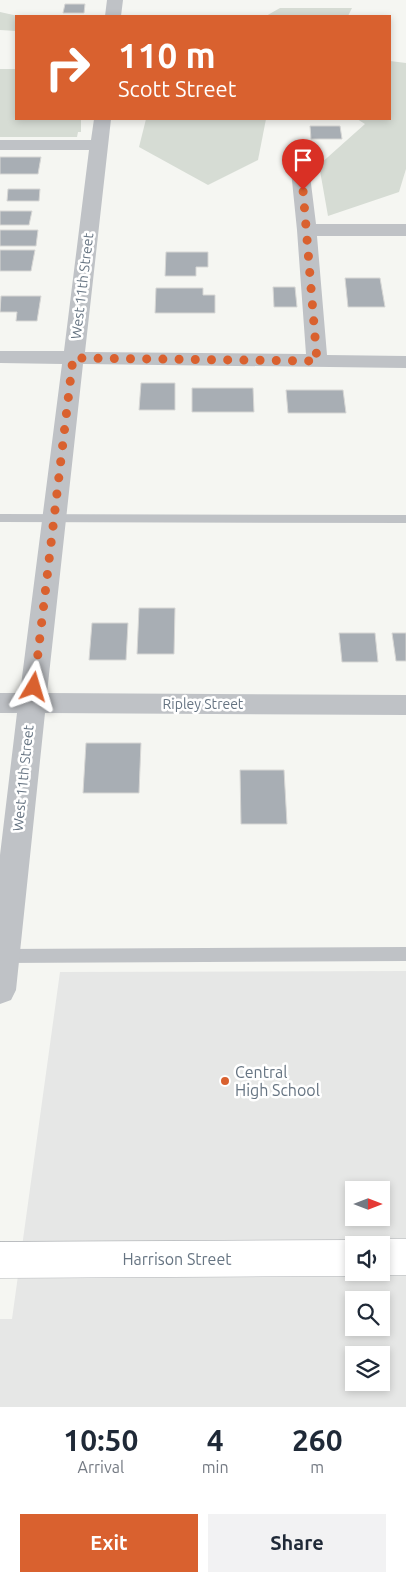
<!DOCTYPE html>
<html lang="en">
<head>
<meta charset="utf-8">
<style>
  :root { --surface:#fff; --page:#f2f2f3; --text:#1f2937; --muted:#747a83; --accent:#d9612f }
  body { margin:0; font-family:Ubuntu,sans-serif; background:var(--page); color:var(--text); height:100vh; display:flex; flex-direction:column; font-size:19px; white-space:nowrap }
  * { box-sizing:border-box; margin:0 }
  p { font-size:16px; color:var(--muted) }
  .icon { flex:none; width:28px; height:28px; fill:none; stroke:currentColor; stroke-width:2; stroke-linecap:round; stroke-linejoin:round }
  .map { position:relative; height:1407px; overflow:hidden }
  .sheet { display:flex; flex-direction:column; background:var(--surface); flex:1 }
  .sheet>* { flex:none }
  .banner { position:absolute; left:15px; top:15px; width:376px; height:105px; border-radius:0px; box-shadow:0 2px 8px #0003; background:#d9612f; color:#fff; overflow:hidden }
  .needle { width:32px; rotate:90deg }
  .controls { position:absolute; left:345px; top:1181px; display:grid; gap:10px }
  .controls a { display:grid; place-items:center; width:45px; height:45px; border-radius:0px; background:var(--surface); box-shadow:0 2px 8px #0003; font-size:25px }
  .pin { position:absolute; display:grid; place-items:center; width:42px; height:42px; color:#fff; margin:-51px -21px; border-radius:50% 50% 50% 0; rotate:-45deg; box-shadow:0 0 5px #0007 }
  .pin .icon { rotate:45deg }
  .me { position:absolute; width:55px; margin:-28px; rotate:7deg; stroke-linejoin:round; filter:drop-shadow(0 0 4px #0008) }
  .turn { display:flex; align-items:center; gap:18px; height:105px; padding:0 20px; font-size:22px }
  .turn .icon { width:65px; height:65px; stroke-width:2.5 }
  .turn b { display:block; font-size:35px; line-height:42px }
  .eta { display:flex; justify-content:space-evenly; align-items:center; height:85px; text-align:center }
  .eta b { font-size:30px; font-weight:600; line-height:35px }
  .cta { display:flex; gap:10px; margin-top:auto; padding:10px 20px }
  .cta a { flex:1; height:58px; border-radius:0px; background:var(--accent); color:#fff; font-size:20px; font-weight:600; line-height:58px; text-align:center }
  .cta a+a { background:var(--page); color:var(--text) }
  .map>svg:first-child { display:block }
  .built { fill:#e6e7e6; fill-rule:evenodd }
  .green { fill:#d6dcd4 }
  .building { fill:#a8aeb4; stroke:#d7d7d5 }
  .lines { fill:none; stroke-linecap:round; stroke-linejoin:round }
  .trunk-casing { stroke:#b4b7ba; stroke-width:1 }
  .service { fill:#bfc2c6; fill-rule:evenodd }
  .minor { fill:#bfc2c6; fill-rule:evenodd }
  .trunk { fill:#fff; fill-rule:evenodd }
  .route { stroke:#d9612f; stroke-width:9; stroke-dasharray:0 16.2 }
  .poi-dot { fill:#d9612f; stroke:#fff; stroke-width:2 }
  .labels { text-anchor:middle; stroke-width:5; stroke-linejoin:round; paint-order:stroke }
  .street-label { font-size:14px; fill:#667482; stroke:#fff }
  .near-poi-label { font-size:16px; fill:#667482; stroke:#fff; text-anchor:start }
  .near-street-label { font-size:16px; fill:#667482; stroke:#fff }
</style>
</head>
<body>
<div class="map">
<svg width="406" height="1407" viewBox="0 0 406 1407">
  <rect width="100%" height="100%" fill="#f5f6f2"/>
  <!-- built -->
  <path class="built" d="M406,971V1407H0V1319H12L60,972ZM354,1190H381V1218H354ZM354,1245H381V1272H354ZM354,1300H381V1328H354ZM354,1355H381V1382H354Z"/>
  <!-- green -->
  <g class="green">
    <path d="M280,8H352L348,16H266Z"/>
    <path d="M0,12L18,16H16V31L0,30Z"/>
    <path d="M390,61L406,63V169L399,192L328,216L319,165L365,124L357,119H390Z"/>
    <path d="M0,69H16V119H81V132H78L77,137H0Z"/>
    <path d="M146,119H266L258,160L208,185L139,147Z"/>
  </g>
  <!-- building -->
  <g class="building">
    <path d="M65,4H85L84,13H63Z"/>
    <path d="M310,126H340L342,139H311Z"/>
    <path d="M0,157H41L38,174H0Z"/>
    <path d="M8,189H40L39,201H7Z"/>
    <path d="M0,211H32L29,225H0Z"/>
    <path d="M0,230H38L36,246H0Z"/>
    <path d="M0,250H35L31,271H0Z"/>
    <path d="M166,252H208V267H196V276H165Z"/>
    <path d="M345,278H380L385,307H348Z"/>
    <path d="M273,287H295L297,307H274Z"/>
    <path d="M156,288H203V295H215V313H155Z"/>
    <path d="M1,296H41L37,321H16L17,312H0Z"/>
    <path d="M141,383H175V410H139Z"/>
    <path d="M192,388H253L254,412H192Z"/>
    <path d="M286,390H343L346,413H288Z"/>
    <path d="M139,608H175L174,654H137Z"/>
    <path d="M92,623H128L126,660H89Z"/>
    <path d="M339,633H375L378,662H342Z"/>
    <path d="M392,633H406V661H396Z"/>
    <path d="M86,743H141L139,793H83Z"/>
    <path d="M240,770H284L287,824H241Z"/>
  </g>
  <g class="lines">
    <defs>
      <g id="trunk">
        <path d="M381,1239H406V1275H381L375,1272H381V1245H368Z"/>
        <path d="M354,1240L367,1245H354V1272H363L354,1276L0,1278V1242Z"/>
      </g>
    </defs>
    <!-- trunk casing -->
    <use href="#trunk" class="trunk-casing"/>
    <!-- service -->
    <g class="service">
      <path d="M0,514L406,515V523L0,522Z"/>
      <path d="M406,947V961L0,963V949Z"/>
    </g>
    <!-- minor -->
    <g class="minor">
      <path d="M107,0H123L121,16H105Z"/>
      <path d="M94,119H111L85,352L306,354L297,230L289,151L292,147L298,146L304,147L307,151L316,224H406V236H317L327,355L406,356V368L83,364L47,693L406,695V715L45,713L16,990L11,1000L0,1004V855L17,713H0V693H20L62,364L0,363V351H64L89,150H0V140H91Z"/>
    </g>
    <!-- trunk -->
    <use href="#trunk" class="trunk"/>
  </g>
  <g class="lines">
    <!-- route -->
    <path class="route" d="M34,687L73,358L317,361L303,190"/>
  </g>
  <!-- markers -->
  <circle class="poi-dot" cx="225" cy="1081" r="5"/>
  <g class="labels">
    <!-- street labels -->
    <g class="street-label">
      <text transform="translate(82 286) rotate(-83)" y="5">West 11th Street</text>
      <text x="203" y="709">Ripley Street</text>
      <text transform="translate(23 778) rotate(-84)" y="5">West 11th Street</text>
    </g>
    <!-- near-poi labels -->
    <g class="near-poi-label">
      <text x="235" y="1078">Central<tspan x="235" dy="18">High School</tspan></text>
    </g>
    <!-- near-street labels -->
    <g class="near-street-label">
      <text x="177" y="1265">Harrison Street</text>
    </g>
  </g>
</svg>
<div class="controls">
<a><svg class="needle" viewBox="-14 -14 28 28"><path d="M0-13l5 13h-10z" fill="#e53935"/><path d="M0 13l5-13h-10z" fill="#747a83"/></svg></a>
<a><svg class="icon" aria-label="sound" viewBox="0 0 24 24"><path d="M4 9h4l5-4v14l-5-4H4zM17 9q2 3 0 6"/></svg></a>
<a><svg class="icon" aria-label="search" viewBox="0 0 24 24"><circle cx="10" cy="10" r="6"/><path d="M15 15l6 6"/></svg></a>
<a><svg class="icon" aria-label="layers" viewBox="0 0 24 24"><path d="M12 4l9 5-9 5-9-5zM3 14l9 5 9-5"/></svg></a>
</div>
<div class="pin" style="left:303px;top:190px;background:#d93025"><svg class="icon" aria-label="arrive" viewBox="0 0 24 24"><path d="M6 21V4h12l-3 4 3 4H6"/></svg></div>
<svg class="me" style="left:34px;top:687px" viewBox="-20 -20 40 40"><path d="M0-17L14 15 0 8-14 15z" fill="#d9612f" stroke="#fff" stroke-width="4"/></svg>
<div class="banner">
<div class="turn"><svg class="icon" aria-label="right" viewBox="0 0 24 24"><path d="M7 20v-9h11M14 6l5 5-5 5"/></svg><div><b>110 m</b>Scott Street</div></div>
</div>
</div>
<section class="sheet">
<div class="eta">
<div><b>10:50</b><p>Arrival</p></div>
<div><b>4</b><p>min</p></div>
<div><b>260</b><p>m</p></div>
</div>
<div class="cta"><a>Exit</a><a>Share</a></div>
</section>
</body>
</html>
